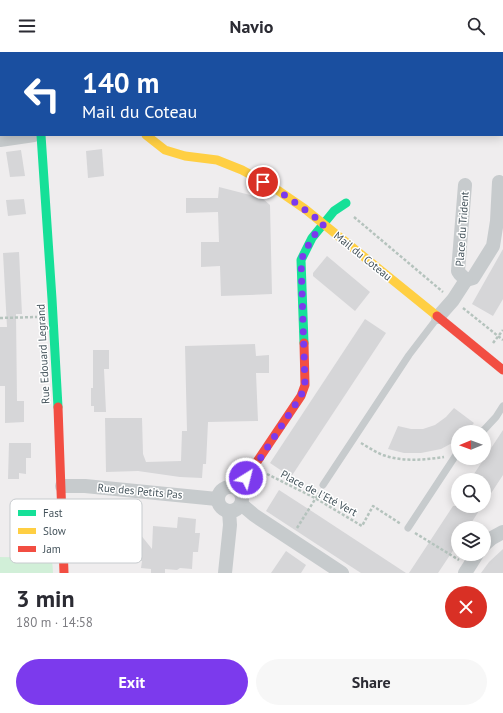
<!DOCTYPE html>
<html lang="en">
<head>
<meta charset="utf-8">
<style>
  :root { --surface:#fff; --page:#f7f7f7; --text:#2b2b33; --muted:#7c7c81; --accent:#7c3aed }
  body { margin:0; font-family:"PT Sans",sans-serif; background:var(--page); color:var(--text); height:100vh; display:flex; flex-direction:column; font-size:15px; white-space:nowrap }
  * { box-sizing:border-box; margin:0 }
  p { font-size:13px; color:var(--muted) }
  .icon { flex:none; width:22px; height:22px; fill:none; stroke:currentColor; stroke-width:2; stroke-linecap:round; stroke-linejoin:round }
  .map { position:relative; height:521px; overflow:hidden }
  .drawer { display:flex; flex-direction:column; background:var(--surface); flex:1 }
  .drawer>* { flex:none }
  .top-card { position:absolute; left:0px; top:0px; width:503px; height:84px; box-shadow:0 2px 10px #0003; background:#1a4fa0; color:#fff; overflow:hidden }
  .needle { width:26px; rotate:269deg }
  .fabs { position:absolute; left:451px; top:373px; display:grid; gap:8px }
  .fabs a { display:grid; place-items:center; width:40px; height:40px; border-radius:50%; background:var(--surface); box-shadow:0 2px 10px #0003; font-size:20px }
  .pin { position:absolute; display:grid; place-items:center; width:34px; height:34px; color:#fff; margin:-17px; border:2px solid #fff; border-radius:50%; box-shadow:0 1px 4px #0007 }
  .me { position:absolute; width:44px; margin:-22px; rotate:36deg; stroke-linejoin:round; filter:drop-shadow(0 0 3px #0008) }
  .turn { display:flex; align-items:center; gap:14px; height:84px; padding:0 16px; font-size:18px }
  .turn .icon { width:52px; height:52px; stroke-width:2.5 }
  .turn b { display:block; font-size:28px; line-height:34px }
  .round { display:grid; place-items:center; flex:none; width:42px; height:42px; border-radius:21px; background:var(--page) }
  .overview { display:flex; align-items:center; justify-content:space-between; height:68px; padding:0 16px }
  h1 { font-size:24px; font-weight:700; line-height:30px }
  .button { display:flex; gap:8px; margin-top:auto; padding:8px 16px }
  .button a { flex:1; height:46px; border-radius:24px; background:var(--accent); color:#fff; font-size:16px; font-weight:700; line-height:46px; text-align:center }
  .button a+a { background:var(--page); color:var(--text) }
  header { display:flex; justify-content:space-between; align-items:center; height:52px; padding:0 16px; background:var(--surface); font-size:18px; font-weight:700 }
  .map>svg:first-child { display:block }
  .green { fill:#d1efd8 }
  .building { fill:#d6d6d8 }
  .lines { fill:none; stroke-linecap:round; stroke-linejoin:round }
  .path { stroke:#b5c3bd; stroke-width:2.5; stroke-dasharray:3 2; stroke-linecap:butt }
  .lane { stroke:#c7cbcd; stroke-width:7 }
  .street { stroke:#c7cbcd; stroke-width:14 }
  .fast { stroke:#16e098; stroke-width:9 }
  .slow { stroke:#ffcf43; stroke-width:9 }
  .jam { stroke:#f24e42; stroke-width:9 }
  .route { stroke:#7c3aed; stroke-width:7; stroke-dasharray:0 12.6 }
  .labels { text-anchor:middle; stroke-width:3; stroke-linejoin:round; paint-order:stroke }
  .street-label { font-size:11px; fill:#44535b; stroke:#fff }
  .key { fill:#fff; stroke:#c7cbce; stroke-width:1 }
  .key-label { font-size:11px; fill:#44535b }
</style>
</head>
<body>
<header><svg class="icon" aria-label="menu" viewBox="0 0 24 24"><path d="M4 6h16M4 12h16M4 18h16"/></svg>Navio<svg class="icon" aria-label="search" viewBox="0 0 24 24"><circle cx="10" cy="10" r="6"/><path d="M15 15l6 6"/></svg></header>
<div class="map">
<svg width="503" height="521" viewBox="0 0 503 521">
  <rect width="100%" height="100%" fill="#efedee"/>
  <!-- green -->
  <path class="green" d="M0,505L52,506L53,521H0Z"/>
  <!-- building -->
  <g class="building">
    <path d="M102,97L104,124L88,126L86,99Z"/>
    <path d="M21,98L25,124L10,125L6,100Z"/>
    <path d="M219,135L262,146L270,153L272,242L221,244L220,214L201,215V190H219L218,160L186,161V146H218Z"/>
    <path d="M24,147L26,162L8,164L6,148Z"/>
    <path d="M503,197V247L493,264L472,252Z"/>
    <path d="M19,200L22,262H16L17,349H24V370L5,371V334H0V275H7L3,201Z"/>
    <path d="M327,204L370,240L355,259L313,224V221Z"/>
    <path d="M365,267L386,281L291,425L270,411Z"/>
    <path d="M255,292L256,304L269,303V321H256L258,369L208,370L206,412H203L202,426L180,425L138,419L106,420L105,366H142L143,402L146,410L181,409L182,379H187L185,294Z"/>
    <path d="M93,298H109V317H104L106,360H94V354H91V336H93Z"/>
    <path d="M454,356L474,371L466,380H458V387L454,390L441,397L421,401H404L388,397L398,374L411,377H423L435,373L446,365Z"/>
    <path d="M503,378V423L484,452V428H470Z"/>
    <path d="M9,391H31V406H26V422L19,421V427H8Z"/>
    <path d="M279,438L313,460L406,521H361L347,512L266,459Z"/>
    <path d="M453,454H482L468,476H458V491L438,521H409Z"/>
    <path d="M178,465L196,467L195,481H200L198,500H193L192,517L180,516L177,518L165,517V521H151V517L141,516L142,509L130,507L131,491L117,490L118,471L132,472L152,497L153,474L177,476Z"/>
    <path d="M503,497V521H481L489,510Z"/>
    <path d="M286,499L306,513L301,521H271Z"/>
  </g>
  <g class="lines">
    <!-- path -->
    <g class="path">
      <path d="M354,165L443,240"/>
      <path d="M463,256L503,288"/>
      <path d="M0,266L37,265"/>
      <path d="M493,291L503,278"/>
      <path d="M361,391C368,395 375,400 383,403C403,410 423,408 444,405"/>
      <path d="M267,422L315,446L362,474L373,454L401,472"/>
      <path d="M297,476L319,441"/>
      <path d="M415,481L459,508"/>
    </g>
    <!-- lane -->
    <g class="lane">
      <path d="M482,380L496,365L503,354"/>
      <path d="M323,433L409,303L438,265"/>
      <path d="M408,476L456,403L458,402"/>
    </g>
    <!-- street -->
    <g class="street">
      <path d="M0,88L34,83"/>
      <path d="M465,133L458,219L460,222L466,228L473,226L493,194L497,169L499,130"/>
      <path d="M438,265L453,248L466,228"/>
      <path d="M62,434H85L217,447"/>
      <circle cx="230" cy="447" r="12"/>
      <path d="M241,452L254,463L342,521"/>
      <path d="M484,493L492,486L503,480"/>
      <path d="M225,521L230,473L229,459"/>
      <path d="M465,521L477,502"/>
    </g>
    <!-- fast -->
    <g class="fast">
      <path d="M34,0V1"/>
      <path d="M41,83L52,247L58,355"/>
      <path d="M304,291L301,208L312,186L334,159L346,151"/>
    </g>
    <!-- slow -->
    <path class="slow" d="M146,83L165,98L185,104L217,108L242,118L273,135L305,157L437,264"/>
    <!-- jam -->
    <g class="jam">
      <path d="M437,264L503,318"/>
      <path d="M58,355L64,521"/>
      <path d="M238,438L301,344L305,333L304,291"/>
    </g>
  </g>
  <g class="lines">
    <!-- route -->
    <path class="route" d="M246,426L254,416L301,344L305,333L301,208L312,186L324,172C304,157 285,142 263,130"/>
  </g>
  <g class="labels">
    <!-- street labels -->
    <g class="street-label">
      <text transform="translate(462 177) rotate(-86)" y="4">Place du Trident</text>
      <text transform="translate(363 204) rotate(39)" y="4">Mail du Coteau</text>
      <text transform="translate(43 302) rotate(-93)" y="4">Rue Edouard Legrand</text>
      <text transform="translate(140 439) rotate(5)" y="4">Rue des Petits Pas</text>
      <text transform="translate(319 441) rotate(28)" y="4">Place de l'Eté Vert</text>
    </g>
  </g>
  <!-- legend -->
  <rect x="10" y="447" width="132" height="64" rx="6" class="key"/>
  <rect x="18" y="458" width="18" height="6" fill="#16e098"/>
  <rect x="18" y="476" width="18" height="6" fill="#ffcf43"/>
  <rect x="18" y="494" width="18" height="6" fill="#f24e42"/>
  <g class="key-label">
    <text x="43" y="465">Fast</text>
    <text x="43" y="483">Slow</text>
    <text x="43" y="501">Jam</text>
  </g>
</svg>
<div class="fabs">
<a><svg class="needle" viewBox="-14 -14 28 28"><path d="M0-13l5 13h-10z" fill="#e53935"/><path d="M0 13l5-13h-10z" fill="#7c7c81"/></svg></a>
<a><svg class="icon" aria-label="search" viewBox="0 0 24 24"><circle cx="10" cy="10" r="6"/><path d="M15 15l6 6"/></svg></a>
<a><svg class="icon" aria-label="layers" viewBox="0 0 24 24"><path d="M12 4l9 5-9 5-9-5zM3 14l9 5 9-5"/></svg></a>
</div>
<div class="pin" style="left:263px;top:130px;background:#d93025"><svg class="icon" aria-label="arrive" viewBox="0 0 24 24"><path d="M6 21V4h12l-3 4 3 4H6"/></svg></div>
<svg class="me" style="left:246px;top:426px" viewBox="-20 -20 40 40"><circle r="17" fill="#7c3aed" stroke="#fff" stroke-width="3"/><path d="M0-11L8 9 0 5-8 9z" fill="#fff"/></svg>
<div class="top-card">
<div class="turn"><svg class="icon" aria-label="left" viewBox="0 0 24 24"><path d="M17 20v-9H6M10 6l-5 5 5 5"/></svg><div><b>140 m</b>Mail du Coteau</div></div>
</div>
</div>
<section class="drawer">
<div class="overview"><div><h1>3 min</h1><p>180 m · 14:58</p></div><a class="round" style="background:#d93025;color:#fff"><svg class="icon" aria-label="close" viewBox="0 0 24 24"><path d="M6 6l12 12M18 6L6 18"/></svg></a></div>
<div class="button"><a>Exit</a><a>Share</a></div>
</section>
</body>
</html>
